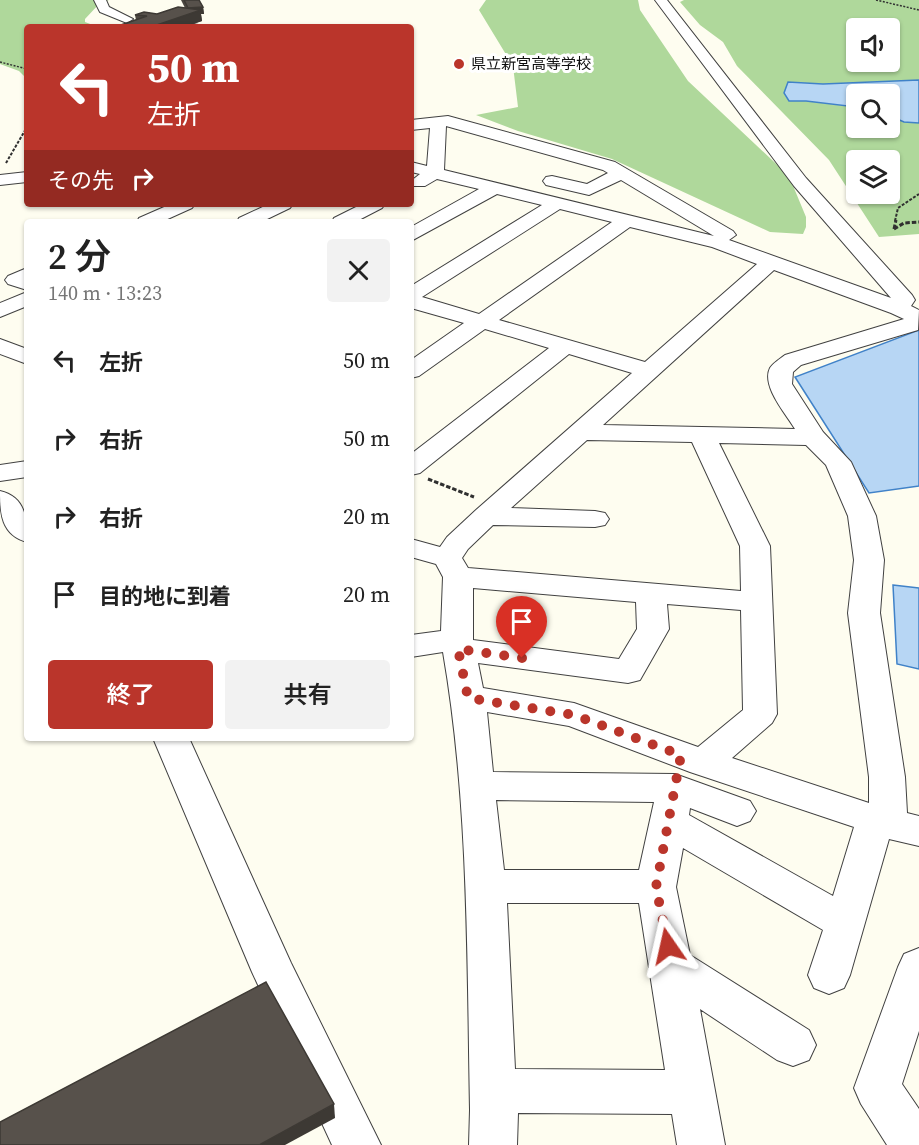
<!DOCTYPE html>
<html lang="ja">
<head>
<meta charset="utf-8">
<style>
  :root { --surface:#fff; --page:#f2f2f2; --text:#222; --muted:#767676; --accent:#ba352b }
  body { margin:0; font-family:"Source Serif 4","Noto Sans JP",serif; background:var(--page); color:var(--text); height:100vh; display:flex; flex-direction:column; font-size:22px; white-space:nowrap }
  * { box-sizing:border-box; margin:0 }
  p { font-size:20px; color:var(--muted) }
  .icon { flex:none; width:33px; height:33px; fill:none; stroke:currentColor; stroke-width:2; stroke-linecap:round; stroke-linejoin:round }
  .map { position:relative; flex:1; overflow:hidden }
  .panel { position:absolute; left:24px; top:219px; width:390px; height:522px; display:flex; flex-direction:column; background:var(--surface); border-radius:6px; box-shadow:0 2px 4px #0004 }
  .panel>* { flex:none }
  .banner { position:absolute; left:24px; top:24px; width:390px; height:183px; border-radius:6px; box-shadow:0 2px 4px #0004; background:#ba352b; color:#fff; overflow:hidden }
  .controls { position:absolute; left:846px; top:18px; display:grid; gap:12px }
  .controls a { display:grid; place-items:center; width:54px; height:54px; border-radius:6px; background:var(--surface); box-shadow:0 2px 4px #0004; font-size:30px }
  .pin { position:absolute; display:grid; place-items:center; width:51px; height:51px; color:#fff; margin:-62px -26px; border-radius:50% 50% 50% 0; rotate:-45deg; box-shadow:0 0 6px #0007 }
  .pin .icon { rotate:45deg }
  .me { position:absolute; width:66px; margin:-33px; rotate:349deg; stroke-linejoin:round; filter:drop-shadow(0 0 4px #0008) }
  .turn { display:flex; align-items:center; gap:21px; height:126px; padding:0 24px; font-size:27px }
  .turn .icon { width:78px; height:78px; stroke-width:2.5 }
  .turn b { display:block; font-size:42px; line-height:51px }
  .then { display:flex; align-items:center; height:57px; padding:0 24px; background:#0003; gap:12px; font-size:22px }
  .round { display:grid; place-items:center; flex:none; width:63px; height:63px; border-radius:6px; background:var(--page) }
  .headline { display:flex; align-items:center; justify-content:space-between; height:102px; padding:0 24px }
  h1 { font-size:36px; font-weight:600; line-height:45px }
  .button { display:flex; gap:12px; margin-top:auto; padding:12px 24px }
  .button a { flex:1; height:69px; border-radius:6px; background:var(--accent); color:#fff; font-size:24px; font-weight:600; line-height:69px; text-align:center }
  .button a+a { background:var(--page); color:var(--text) }
  ul { padding:0; list-style:none }
  li { display:flex; align-items:center; gap:18px; height:78px; padding:0 24px }
  li div { flex:1 }
  li b { display:block; font-size:22px }
  li em { font-style:normal }
  .map>svg:first-child { display:block }
  .forest { fill:#afd89b; fill-rule:evenodd }
  .water { fill:#b7d6f4; stroke:#4082c8; stroke-width:1.5 }
  .lines { fill:none; stroke-linecap:round; stroke-linejoin:round }
  .minor-casing { stroke:#414141; stroke-width:2 }
  .path-far2 { stroke:#303030; stroke-width:1.5; stroke-dasharray:2 1.5; stroke-linecap:butt }
  .path-far1 { stroke:#303030; stroke-width:2; stroke-dasharray:3 1.5; stroke-linecap:butt }
  .path { stroke:#303030; stroke-width:3; stroke-dasharray:4.5 2; stroke-linecap:butt }
  .minor { fill:#fff; fill-rule:evenodd }
  .wall { fill:#4b4640 }
  .shaded-wall { fill:#3d3934 }
  .building { fill:#57514b; stroke:#3d3934; stroke-width:1.5 }
  .route { stroke:#ba352b; stroke-width:10; stroke-dasharray:0 18 }
  .poi-dot { fill:#ba352b; stroke:#fff; stroke-width:2 }
  .labels { text-anchor:middle; stroke-width:6; stroke-linejoin:round; paint-order:stroke }
  .far-poi-label { font-size:15px; fill:#0e0e0e; stroke:#fff; text-anchor:start }
</style>
</head>
<body>
<div class="map">
<svg width="919" height="1145" viewBox="0 0 919 1145">
  <rect width="100%" height="100%" fill="#fefdf0"/>
  <!-- forest -->
  <g class="forest">
    <path d="M0,0H109L99,4L85,19V22L98,27H27V79L19,71L0,64Z"/>
    <path d="M486,0H638L640,10L688,81L789,176L806,217V227L803,234L770,232L612,159L518,131L476,115L518,107L513,66L479,10Z"/>
    <path d="M684,0H919V80L823,84L788,82L789,101H806L856,107V128H890V116L904,122L919,123V234L879,237L829,160L737,66L723,42L700,25L680,2ZM856,28H890V62H856ZM856,160H890V194H856Z"/>
  </g>
  <!-- water -->
  <g class="water">
    <path d="M919,80V123L904,122L890,116V94H856V107L806,101H789L784,93L788,82L823,84Z"/>
    <path d="M919,330V486L869,493L795,377Z"/>
    <path d="M893,585L919,588V669L897,664Z"/>
  </g>
  <g class="lines">
    <defs>
      <g id="minor">
        <path d="M94,0H106L109,7L133,19L127,23L100,12Z"/>
        <path d="M655,0H667L806,178L912,295L915,300L911,306L919,310L918,330L801,365L793,372L792,384L823,432L851,462L876,516L884,560L880,613L905,777L907,813L919,816V846L889,839L850,975L844,988L829,994L814,988L808,975L823,930L683,848L676,887L690,955L809,1030L816,1045L809,1060L793,1066L777,1060L700,1009L725,1145H677L672,1114L518,1113L517,1145H469L470,1110C467,958 469,802 443,652L411,657V635L441,631L443,577L436,564L411,557V539L440,547L447,537L476,510L632,373L569,354L420,473L411,475V454L549,348L485,329L419,376L411,378V360L464,323L411,308V286L542,205L497,194L411,241V227L479,189L437,179L425,186H413L411,181L420,174L411,172V162L427,166L430,128L411,130V120L448,116L615,162L733,231L736,235L729,240L891,298L794,186ZM446,126L603,170L608,173L587,184L552,176L546,177L543,181L546,185L589,195L621,180L714,236L444,170ZM560,209L612,222L479,314L422,297ZM630,227L712,247L757,264L645,362L499,320ZM774,270L891,313L904,319L785,355C780,359 773,363 770,368C761,386 786,414 795,429L603,425ZM587,440L692,442L740,546L741,591L468,568L462,558L468,549L493,525L595,527L605,525L609,519L605,513L595,511L511,508ZM719,443L806,445L826,465L848,516L854,560L848,613L869,777V803L732,758L772,723L777,714L770,546ZM473,588L636,602L637,629L619,659L473,640ZM667,604L741,610L743,710L698,747L574,703L483,688L478,663L628,683L640,680L669,629ZM487,712L569,726L690,772L854,827L833,896L689,815L690,808L737,826L750,821L756,811L750,801L675,774L493,772ZM496,800L654,802L639,870H504ZM507,903H639L665,1070L515,1069Z"/>
        <path d="M27,172V182L0,185V175Z"/>
        <path d="M171,204H195L192,208L161,222H137L139,218Z"/>
        <path d="M269,204H293L290,208L261,222H237L239,218Z"/>
        <path d="M362,204H385L382,208L355,222H332L334,218Z"/>
        <path d="M27,268V290L8,284L5,280L8,276Z"/>
        <path d="M27,292V306L0,317V303Z"/>
        <path d="M0,339L27,349V364L0,354Z"/>
        <path d="M27,461V477L0,481V465Z"/>
        <path d="M0,491C26,497 27,519 27,542C1,535 0,513 0,491Z"/>
        <path d="M153,738H189L291,963L381,1145H332L252,972Z"/>
        <path d="M919,948V1031L902,1084L919,1109V1145H887L861,1104L854,1088L898,967L904,954Z"/>
      </g>
    </defs>
    <!-- minor casing -->
    <use href="#minor" class="minor-casing"/>
    <!-- path-far2 -->
    <g class="path-far2">
      <path d="M876,0L919,10"/>
      <path d="M0,62L27,69"/>
    </g>
    <!-- path-far1 -->
    <g class="path-far1">
      <path d="M6,163L27,127"/>
      <path d="M895,221L898,208L919,194"/>
    </g>
    <!-- path -->
    <g class="path">
      <path d="M894,229L896,220"/>
      <path d="M894,229L904,223L919,222"/>
      <path d="M428,479L474,497"/>
    </g>
    <!-- minor -->
    <use href="#minor" class="minor"/>
  </g>
  <!-- wall -->
  <path class="wall" d="M181,0H199L203,7L204,14H201L202,21L187,26L194,24L205,26V27H115L136,20L135,15L144,12L157,14L178,7L185,8Z"/>
  <!-- shaded-wall -->
  <g class="shaded-wall">
    <path d="M203,7L204,14H201L202,21L184,27H151L188,8Z"/>
    <path d="M334,1104L335,1118L285,1145H261V1144Z"/>
  </g>
  <!-- building -->
  <g class="building">
    <path d="M184,0H199L203,7L188,8Z"/>
    <path d="M178,7L201,10L151,27H115L147,16L135,15L144,12L157,14Z"/>
    <path d="M194,24L205,26L202,27H183Z"/>
    <path d="M266,982L334,1104L261,1144L262,1145H0V1122Z"/>
  </g>
  <g class="lines">
    <!-- route -->
    <path class="route" d="M522,658L458,649L468,698L574,715L681,755L656,887L668,946"/>
  </g>
  <!-- markers -->
  <circle class="poi-dot" cx="459" cy="64" r="6"/>
  <g class="labels">
    <!-- far-poi labels -->
    <g class="far-poi-label">
      <text x="471" y="69">県立新宮高等学校</text>
    </g>
  </g>
</svg>
<div class="controls">
<a><svg class="icon" aria-label="sound" viewBox="0 0 24 24"><path d="M4 9h4l5-4v14l-5-4H4zM17 9q2 3 0 6"/></svg></a>
<a><svg class="icon" aria-label="search" viewBox="0 0 24 24"><circle cx="10" cy="10" r="6"/><path d="M15 15l6 6"/></svg></a>
<a><svg class="icon" aria-label="layers" viewBox="0 0 24 24"><path d="M12 4l9 5-9 5-9-5zM3 14l9 5 9-5"/></svg></a>
</div>
<div class="pin" style="left:522px;top:658px;background:#d93025"><svg class="icon" aria-label="arrive" viewBox="0 0 24 24"><path d="M6 21V4h12l-3 4 3 4H6"/></svg></div>
<svg class="me" style="left:668px;top:946px" viewBox="-20 -20 40 40"><path d="M0-17L14 15 0 8-14 15z" fill="#ba352b" stroke="#fff" stroke-width="4"/></svg>
<div class="banner">
<div class="turn"><svg class="icon" aria-label="left" viewBox="0 0 24 24"><path d="M17 20v-9H6M10 6l-5 5 5 5"/></svg><div><b>50 m</b>左折</div></div>
<div class="then">その先<svg class="icon" aria-label="right" viewBox="0 0 24 24"><path d="M7 20v-9h11M14 6l5 5-5 5"/></svg></div>
</div>
<section class="panel">
<div class="headline"><div><h1>2 分</h1><p>140 m · 13:23</p></div><a class="round"><svg class="icon" aria-label="close" viewBox="0 0 24 24"><path d="M6 6l12 12M18 6L6 18"/></svg></a></div>
<ul>
<li><svg class="icon" aria-label="left" viewBox="0 0 24 24"><path d="M17 20v-9H6M10 6l-5 5 5 5"/></svg><div><b>左折</b></div><em>50 m</em></li>
<li><svg class="icon" aria-label="right" viewBox="0 0 24 24"><path d="M7 20v-9h11M14 6l5 5-5 5"/></svg><div><b>右折</b></div><em>50 m</em></li>
<li><svg class="icon" aria-label="right" viewBox="0 0 24 24"><path d="M7 20v-9h11M14 6l5 5-5 5"/></svg><div><b>右折</b></div><em>20 m</em></li>
<li><svg class="icon" aria-label="arrive" viewBox="0 0 24 24"><path d="M6 21V4h12l-3 4 3 4H6"/></svg><div><b>目的地に到着</b></div><em>20 m</em></li>
</ul>
<div class="button"><a>終了</a><a>共有</a></div>
</section>
</div>
</body>
</html>
